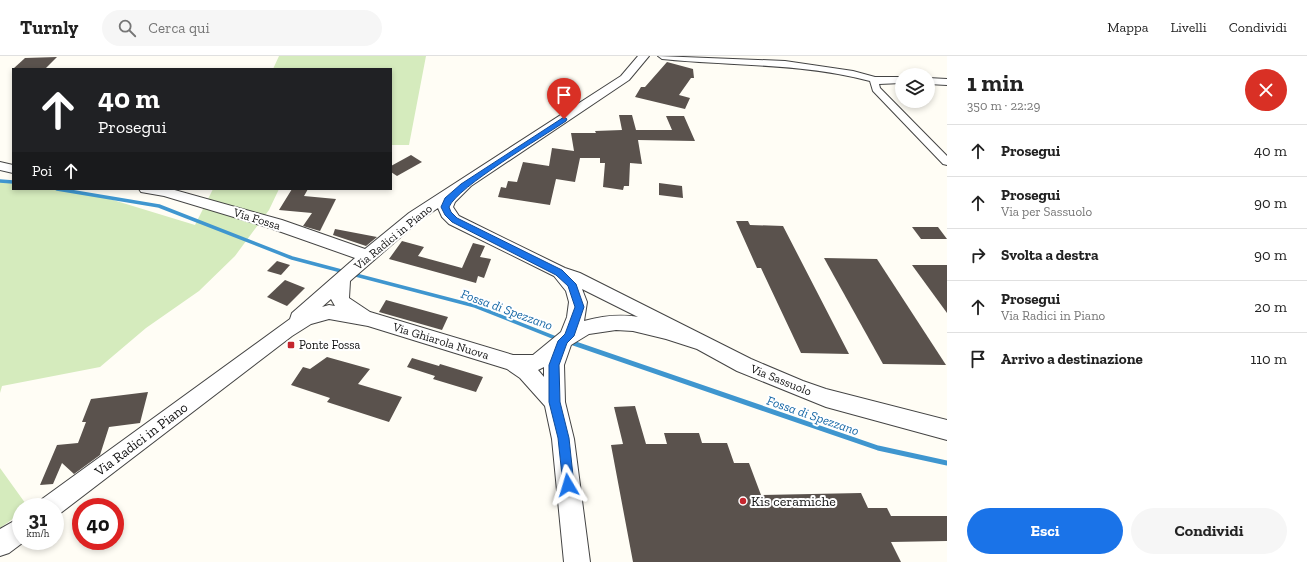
<!DOCTYPE html>
<html lang="it">
<head>
<meta charset="utf-8">
<style>
  :root { --surface:#fff; --page:#f6f6f6; --text:#222; --muted:#767676; --line:#e0e0e0; --accent:#1a73e8 }
  body { margin:0; font-family:"Zilla Slab",serif; background:var(--page); color:var(--text); height:100vh; display:flex; flex-direction:column; font-size:15px; white-space:nowrap }
  * { box-sizing:border-box; margin:0 }
  p { font-size:13px; color:var(--muted) }
  .icon { flex:none; width:22px; height:22px; fill:none; stroke:currentColor; stroke-width:2; stroke-linecap:round; stroke-linejoin:round }
  .map { position:relative; flex:1; overflow:hidden }
  .panel { display:flex; flex-direction:column; background:var(--surface); width:360px }
  .panel>* { flex:none }
  .guide { position:absolute; left:12px; top:12px; width:380px; height:122px; border-radius:0px; box-shadow:0 2px 6px #0003; background:#202124; color:#fff; overflow:hidden }
  .tools { position:absolute; left:895px; top:12px; display:grid; gap:8px }
  .tools a { display:grid; place-items:center; width:40px; height:40px; border-radius:50%; background:var(--surface); box-shadow:0 2px 6px #0003; font-size:20px }
  .speed { position:absolute; left:12px; top:442px; display:flex; gap:8px; font-size:20px; font-weight:700; text-align:center }
  .speed>* { display:grid; place-content:center; width:52px; height:52px; border-radius:50%; background:var(--surface); box-shadow:0 2px 6px #0003; line-height:1 }
  .speed small { font-size:10px; font-weight:400 }
  .speed .limit { border:6px solid #d22; background:#fff; color:#111 }
  .pin { position:absolute; display:grid; place-items:center; width:34px; height:34px; color:#fff; margin:-41px -17px; border-radius:50% 50% 50% 0; rotate:-45deg; box-shadow:0 0 4px #0007 }
  .pin .icon { rotate:45deg }
  .me { position:absolute; width:44px; margin:-22px; rotate:353deg; stroke-linejoin:round; filter:drop-shadow(0 0 3px #0008) }
  .turn { display:flex; align-items:center; gap:14px; height:84px; padding:0 20px; font-size:18px }
  .turn .icon { width:52px; height:52px; stroke-width:2.5 }
  .turn b { display:block; font-size:28px; line-height:34px }
  .then { display:flex; align-items:center; height:38px; padding:0 20px; background:#0003; gap:8px; font-size:15px }
  .round { display:grid; place-items:center; flex:none; width:42px; height:42px; border-radius:21px; background:var(--page) }
  .headline { display:flex; align-items:center; justify-content:space-between; height:68px; padding:0 20px }
  h1 { font-size:24px; font-weight:800; line-height:30px }
  .action { display:flex; gap:8px; margin-top:auto; padding:8px 20px }
  .action a { flex:1; height:46px; border-radius:24px; background:var(--accent); color:#fff; font-size:16px; font-weight:800; line-height:46px; text-align:center }
  .action a+a { background:var(--page); color:var(--text) }
  ul { padding:0; list-style:none }
  li { display:flex; align-items:center; gap:12px; height:52px; padding:0 20px; border-top:1px solid var(--line) }
  li div { flex:1 }
  li b { display:block; font-size:15px }
  li em { font-style:normal }
  header { display:flex; align-items:center; gap:24px; box-sizing:border-box; height:56px; padding:0 20px; background:var(--surface); border-bottom:1px solid var(--line) }
  header strong { font-size:19px }
  nav { display:flex; gap:22px; margin-inline-start:auto; font-size:14px }
  .search { width:280px; height:36px; background:var(--page); display:flex; align-items:center; gap:10px; box-sizing:border-box; padding:0 14px; border-radius:22px; color:var(--muted); font-size:15px }
  main { display:flex; flex:1; min-height:0 }
  .map>svg:first-child { display:block }
  .green { fill:#d5ebbd }
  .lines { fill:none; stroke-linecap:round; stroke-linejoin:round }
  .stream-far1 { stroke:#3f96cf; stroke-width:3.5 }
  .stream { stroke:#3f96cf; stroke-width:5 }
  .building { fill:#5a524d }
  .minor-casing { stroke:#444; stroke-width:2 }
  .tertiary-casing { stroke:#444; stroke-width:2 }
  .minor { fill:#fff; fill-rule:evenodd }
  .tertiary { fill:#fff; fill-rule:evenodd }
  .route { fill:#1a73e8; stroke:#114b97 }
  .poi-dot { fill:#c4262e; stroke:#fff; stroke-width:1.5 }
  .labels { text-anchor:middle; stroke-width:4; stroke-linejoin:round; paint-order:stroke }
  .street-label { font-size:12px; fill:#111; stroke:#fff }
  .poi-label { font-size:12px; fill:#111; stroke:#fff; text-anchor:start }
  .water-label { font-size:13px; font-style:italic; fill:#1768a6; stroke:#fff }
  .near-street-label { font-size:14px; fill:#111; stroke:#fff }
  .near-poi-label { font-size:14px; fill:#111; stroke:#fff; text-anchor:start }
</style>
</head>
<body>
<header>
<strong>Turnly</strong>
<div class="search"><svg class="icon" aria-label="search" viewBox="0 0 24 24"><circle cx="10" cy="10" r="6"/><path d="M15 15l6 6"/></svg>Cerca qui</div>
<nav><a>Mappa</a><a>Livelli</a><a>Condividi</a></nav>
</header>
<main>
<div class="map">
<svg width="947" height="506" viewBox="0 0 947 506">
  <rect width="100%" height="100%" fill="#fffdf5"/>
  <!-- green -->
  <g class="green">
    <path d="M279,0H426L409,89H391V13H273Z"/>
    <path d="M0,125L13,127V133H52L100,140L195,169L213,133H279L269,154L235,200L199,235L146,272L100,311L2,330L0,337Z"/>
    <path d="M0,412L28,451H21V457L0,472Z"/>
  </g>
  <g class="lines">
    <!-- stream-far1 -->
    <g class="stream-far1">
      <path d="M0,125L13,126"/>
      <path d="M57,133L159,150L292,202L345,216"/>
      <path d="M352,218L475,250L558,283"/>
      <path d="M569,286L576,288"/>
    </g>
    <!-- stream -->
    <path class="stream" d="M573,287L878,392L947,407"/>
  </g>
  <!-- building -->
  <g class="building">
    <path d="M57,1L45,13H13L25,2Z"/>
    <path d="M667,6L693,13L694,22H691L679,39L690,42L685,53L635,41L641,31H645Z"/>
    <path d="M619,59H632L636,74H672L666,60H684L695,85L638,84L642,108L630,107L629,130H624L623,134L603,131L605,107H600V102H580L575,126L556,123L550,149L498,141L501,131L506,132L508,125L517,126L523,106L549,110L552,92L574,95L571,77H596L595,75L622,74Z"/>
    <path d="M411,99L422,106L397,120L391,116V110Z"/>
    <path d="M659,127L682,130L683,142L659,139Z"/>
    <path d="M292,133H308L304,140L336,143L320,175L303,170L312,157L279,154Z"/>
    <path d="M736,165H748L750,169L783,170L849,298L801,297L761,212H757Z"/>
    <path d="M912,171H938L947,183H921Z"/>
    <path d="M335,173L377,181L366,190L333,179Z"/>
    <path d="M402,185L424,191L418,200L462,212L473,187L485,190L480,201L491,203L484,222L478,220L476,227L389,203Z"/>
    <path d="M824,202L877,203L946,309L883,308Z"/>
    <path d="M277,205L290,209L281,219L267,215Z"/>
    <path d="M912,209H947V257Z"/>
    <path d="M285,224L305,232L287,250L267,241Z"/>
    <path d="M386,244L419,253L448,261L442,274L379,256Z"/>
    <path d="M327,301L370,313L358,328L402,341L389,366L327,346L330,342L291,329L303,311L310,313Z"/>
    <path d="M412,302L439,310L440,308L483,321L476,336L433,323L435,320L407,311Z"/>
    <path d="M148,336L140,367L109,371L100,399L74,418L62,407L53,428L40,429L57,389L78,387L86,366H82L91,343Z"/>
    <path d="M635,350L646,388H667L664,377H699L702,387H727L734,407H749L761,439L861,437L868,452H887L891,460H947V485L891,486L901,506H633L611,389L623,388L614,351Z"/>
  </g>
  <g class="lines">
    <defs>
      <g id="minor">
        <path d="M658,0L785,5L853,15L875,21H902V27L879,28L880,32L947,100V109L943,108L873,35L870,25C802,7 731,10 662,3Z"/>
        <path d="M928,22L947,23V29L928,28Z"/>
      </g>
      <g id="tertiary">
        <path d="M638,0H649L629,24L471,130L455,146L453,151L459,160L565,212L580,217L751,303L803,325L826,333L947,364V384L826,351L737,315L697,293L666,283L633,275L616,274L589,278L571,289L564,309L565,346L574,383L590,506H564L552,383L545,350L520,322L507,313L368,270L329,263L311,268L292,280L58,459L55,461V451H38L42,443L290,263L292,257L355,202L270,172L164,140L141,136L139,133H171L282,164L365,193L409,157L621,20ZM438,152L442,161L449,168L554,220L566,235L569,246L567,261L561,276L533,299H513L370,256L349,242L350,225L419,165ZM582,233L638,261C619,258 602,260 584,265L587,246ZM331,243L335,250L329,249L322,251ZM544,311V321L538,314Z"/>
        <path d="M0,106L13,109V117L0,114Z"/>
        <path d="M21,461V485H25L9,497L0,500V473Z"/>
      </g>
    </defs>
    <!-- minor casing -->
    <use href="#minor" class="minor-casing"/>
    <!-- tertiary casing -->
    <use href="#tertiary" class="tertiary-casing"/>
    <!-- minor -->
    <use href="#minor" class="minor"/>
    <!-- tertiary -->
    <use href="#tertiary" class="tertiary"/>
  </g>
  <!-- route -->
  <path class="route" d="M564,61L567,63L566,65C544,80 457,131 449,151L451,156L457,162L562,214L576,228L584,251L574,280L567,287L559,309L560,346L569,382L574,429L573,433L568,434L564,433L563,429L558,382L549,346V309L558,285L565,278L575,251L568,230L556,219L452,166L445,159L441,151L445,142L461,128Z"/>
  <!-- markers -->
  <g class="poi-dot">
    <rect x="287" y="285" width="8" height="8" rx="2"/>
    <circle cx="743" cy="445" r="4"/>
  </g>
  <g class="labels">
    <!-- street labels -->
    <g class="street-label">
      <text transform="translate(257 163) rotate(17)" y="4">Via Fossa</text>
      <text transform="translate(393 181) rotate(-39)" y="4">Via Radici in Piano</text>
      <text transform="translate(441 285) rotate(17)" y="4">Via Ghiarola Nuova</text>
      <text transform="translate(781 324) rotate(22)" y="4">Via Sassuolo</text>
    </g>
    <!-- poi labels -->
    <g class="poi-label">
      <text x="299" y="293">Ponte Fossa</text>
    </g>
    <!-- water labels -->
    <g class="water-label">
      <text transform="translate(507 253) rotate(20)" y="5">Fossa di Spezzano</text>
      <text transform="translate(813 359) rotate(19)" y="5">Fossa di Spezzano</text>
    </g>
    <!-- near-street labels -->
    <g class="near-street-label">
      <text transform="translate(141 383) rotate(-37)" y="5">Via Radici in Piano</text>
    </g>
    <!-- near-poi labels -->
    <g class="near-poi-label">
      <text x="751" y="450">Kis ceramiche</text>
    </g>
  </g>
</svg>
<div class="tools">
<a><svg class="icon" aria-label="layers" viewBox="0 0 24 24"><path d="M12 4l9 5-9 5-9-5zM3 14l9 5 9-5"/></svg></a>
</div>
<div class="speed"><div>31<small>km/h</small></div><div class="limit">40</div></div>
<div class="pin" style="left:564px;top:63px;background:#d93025"><svg class="icon" aria-label="arrive" viewBox="0 0 24 24"><path d="M6 21V4h12l-3 4 3 4H6"/></svg></div>
<svg class="me" style="left:568px;top:429px" viewBox="-20 -20 40 40"><path d="M0-17L14 15 0 8-14 15z" fill="#1a73e8" stroke="#fff" stroke-width="4"/></svg>
<div class="guide">
<div class="turn"><svg class="icon" aria-label="ahead" viewBox="0 0 24 24"><path d="M12 20V5M6 11l6-6 6 6"/></svg><div><b>40 m</b>Prosegui</div></div>
<div class="then">Poi<svg class="icon" aria-label="ahead" viewBox="0 0 24 24"><path d="M12 20V5M6 11l6-6 6 6"/></svg></div>
</div>
</div>
<section class="panel">
<div class="headline"><div><h1>1 min</h1><p>350 m · 22:29</p></div><a class="round" style="background:#d93025;color:#fff"><svg class="icon" aria-label="close" viewBox="0 0 24 24"><path d="M6 6l12 12M18 6L6 18"/></svg></a></div>
<ul>
<li><svg class="icon" aria-label="ahead" viewBox="0 0 24 24"><path d="M12 20V5M6 11l6-6 6 6"/></svg><div><b>Prosegui</b></div><em>40 m</em></li>
<li><svg class="icon" aria-label="ahead" viewBox="0 0 24 24"><path d="M12 20V5M6 11l6-6 6 6"/></svg><div><b>Prosegui</b><p>Via per Sassuolo</p></div><em>90 m</em></li>
<li><svg class="icon" aria-label="right" viewBox="0 0 24 24"><path d="M7 20v-9h11M14 6l5 5-5 5"/></svg><div><b>Svolta a destra</b></div><em>90 m</em></li>
<li><svg class="icon" aria-label="ahead" viewBox="0 0 24 24"><path d="M12 20V5M6 11l6-6 6 6"/></svg><div><b>Prosegui</b><p>Via Radici in Piano</p></div><em>20 m</em></li>
<li><svg class="icon" aria-label="arrive" viewBox="0 0 24 24"><path d="M6 21V4h12l-3 4 3 4H6"/></svg><div><b>Arrivo a destinazione</b></div><em>110 m</em></li>
</ul>
<div class="action"><a>Esci</a><a>Condividi</a></div>
</section>
</main>
</body>
</html>
